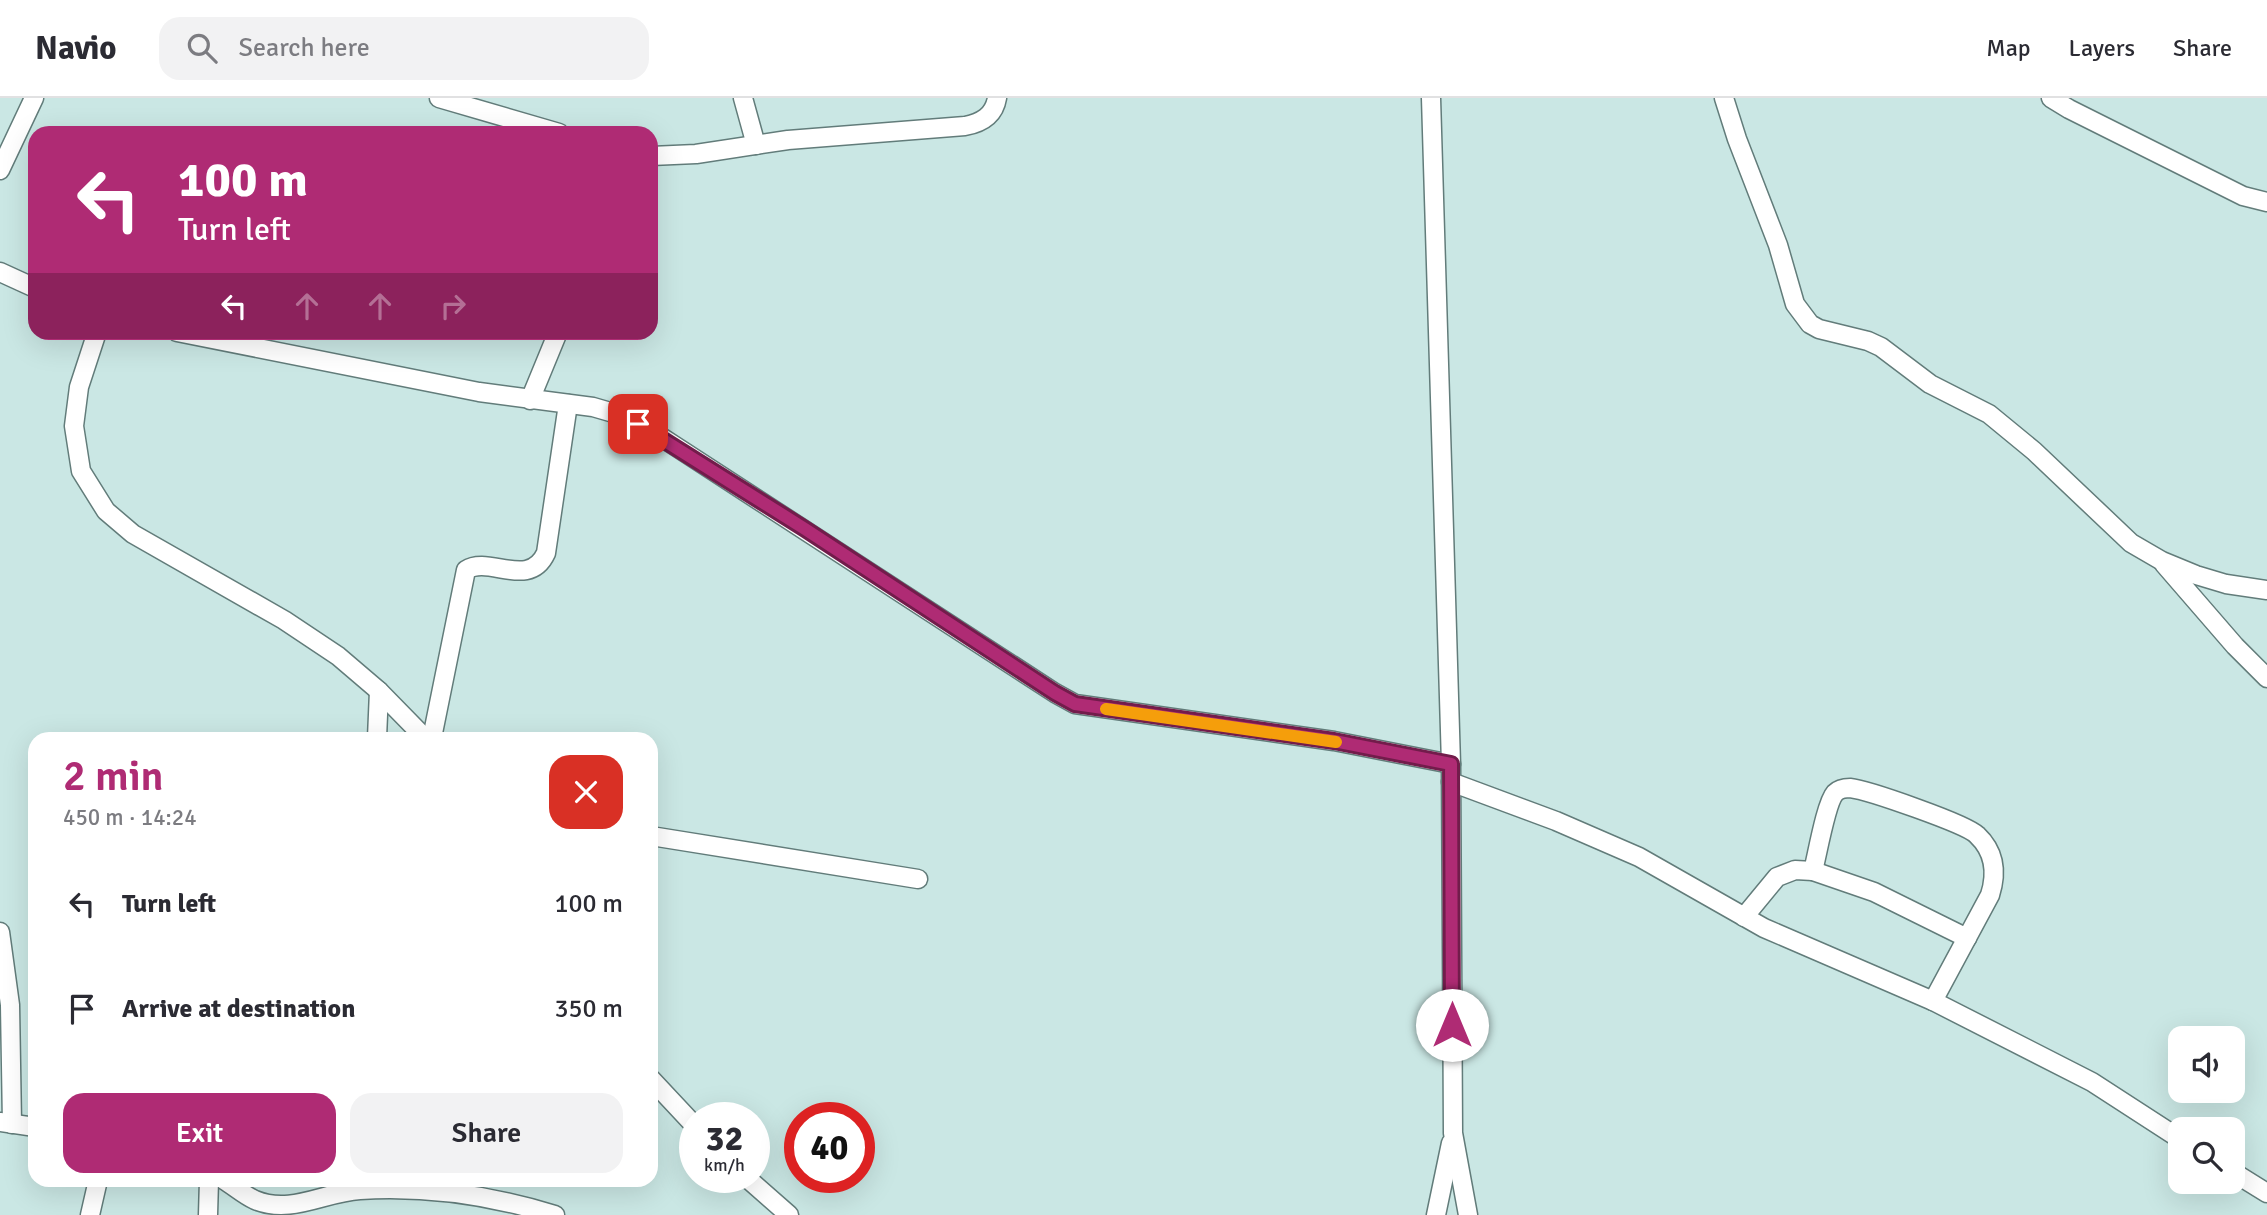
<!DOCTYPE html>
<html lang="en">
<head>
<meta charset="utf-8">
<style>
  :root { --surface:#fff; --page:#f2f2f3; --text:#2b2b33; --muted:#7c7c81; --line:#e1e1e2; --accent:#af2b74 }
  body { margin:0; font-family:Signika,sans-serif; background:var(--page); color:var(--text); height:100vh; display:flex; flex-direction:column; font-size:26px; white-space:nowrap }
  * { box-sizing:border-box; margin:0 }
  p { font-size:23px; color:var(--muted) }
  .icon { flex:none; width:38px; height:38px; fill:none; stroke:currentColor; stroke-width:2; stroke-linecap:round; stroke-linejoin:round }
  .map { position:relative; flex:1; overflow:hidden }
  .drawer { position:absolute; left:28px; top:634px; width:630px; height:455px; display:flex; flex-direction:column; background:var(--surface); border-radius:21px; box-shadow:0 7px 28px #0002 }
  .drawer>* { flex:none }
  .banner { position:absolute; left:28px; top:28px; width:630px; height:214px; border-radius:21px; box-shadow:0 7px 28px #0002; background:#af2b74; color:#fff; overflow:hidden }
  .controls { position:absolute; left:2168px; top:928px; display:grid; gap:14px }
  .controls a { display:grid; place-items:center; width:77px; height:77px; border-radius:14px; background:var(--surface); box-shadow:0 7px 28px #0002; font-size:35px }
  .speed { position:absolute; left:679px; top:1004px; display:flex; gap:14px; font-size:35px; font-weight:700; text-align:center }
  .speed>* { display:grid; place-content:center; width:91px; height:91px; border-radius:50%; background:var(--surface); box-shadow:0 7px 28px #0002; line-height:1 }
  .speed small { font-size:18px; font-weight:400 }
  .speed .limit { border:10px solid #d22; background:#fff; color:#111 }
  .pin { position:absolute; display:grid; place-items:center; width:60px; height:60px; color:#fff; margin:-30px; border-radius:14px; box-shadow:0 4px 10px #0006 }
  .me { position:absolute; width:77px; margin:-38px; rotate:0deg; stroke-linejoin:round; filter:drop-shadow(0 0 5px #0008) }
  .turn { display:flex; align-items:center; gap:24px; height:147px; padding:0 35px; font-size:32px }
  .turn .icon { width:91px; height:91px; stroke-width:2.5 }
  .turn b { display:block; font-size:49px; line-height:60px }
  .lanes { display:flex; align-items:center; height:66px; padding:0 35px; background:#0003; justify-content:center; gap:35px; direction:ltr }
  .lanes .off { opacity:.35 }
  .round { display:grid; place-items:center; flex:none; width:74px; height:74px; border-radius:21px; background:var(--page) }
  .headline { display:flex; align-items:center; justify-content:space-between; height:119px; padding:0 35px }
  h1 { font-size:42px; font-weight:600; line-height:52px; color:var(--accent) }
  .action { display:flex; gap:14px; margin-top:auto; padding:14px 35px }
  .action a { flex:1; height:80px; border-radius:21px; background:var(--accent); color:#fff; font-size:28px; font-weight:600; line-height:80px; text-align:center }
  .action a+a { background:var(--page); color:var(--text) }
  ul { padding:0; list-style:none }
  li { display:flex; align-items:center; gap:21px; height:105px; padding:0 35px }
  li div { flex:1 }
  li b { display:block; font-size:26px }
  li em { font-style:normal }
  header { display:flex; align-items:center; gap:42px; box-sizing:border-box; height:98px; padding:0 35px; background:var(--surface); border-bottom:2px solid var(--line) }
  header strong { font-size:33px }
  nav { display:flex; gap:38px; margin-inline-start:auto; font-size:24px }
  .search { width:490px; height:63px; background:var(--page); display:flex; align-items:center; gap:18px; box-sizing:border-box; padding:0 24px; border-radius:21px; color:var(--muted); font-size:26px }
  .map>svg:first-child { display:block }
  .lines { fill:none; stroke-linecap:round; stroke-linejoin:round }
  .minor-casing { stroke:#627c7a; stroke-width:21 }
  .minor { stroke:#fff; stroke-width:18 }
  .route-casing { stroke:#721c4b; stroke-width:18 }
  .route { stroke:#af2b74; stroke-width:12 }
  .slow { stroke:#f59e0b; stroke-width:12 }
</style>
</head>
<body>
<header>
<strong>Navio</strong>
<div class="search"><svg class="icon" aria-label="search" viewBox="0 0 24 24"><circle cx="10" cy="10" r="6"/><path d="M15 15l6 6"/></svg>Search here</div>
<nav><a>Map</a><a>Layers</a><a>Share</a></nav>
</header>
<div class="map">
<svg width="2267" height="1117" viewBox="0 0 2267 1117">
  <rect width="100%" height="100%" fill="#cae7e4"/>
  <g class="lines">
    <defs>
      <g id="minor">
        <path d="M439,0L559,35"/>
        <path d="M743,0L756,47"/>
        <path d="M1431,0L1451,666L1453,1035L1468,1117"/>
        <path d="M1724,0L1737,41L1778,147L1795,206L1810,226L1819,231L1868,243L1881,249L1930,286L1989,316L2034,353L2131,445L2162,463L2196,477L2226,486L2267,492"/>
        <path d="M2051,0L2069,11L2243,98L2267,104"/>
        <path d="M651,58L696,56L788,42L965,28C981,25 994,18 997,0"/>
        <path d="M0,72L34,0"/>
        <path d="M0,174L35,190"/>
        <path d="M97,234L79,289L74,328L81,373L106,413L133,436L284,522L338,558L379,593L425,640"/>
        <path d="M177,234L479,294L593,309L624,318L652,333L1055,595L1075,606L1334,643L1451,666"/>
        <path d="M530,302L558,234"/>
        <path d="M2164,466L2235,548L2267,580"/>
        <path d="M377,640L379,593"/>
        <path d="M432,640L466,472C489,457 529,492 546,455L568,306"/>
        <path d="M1451,684L1556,723L1639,759L1764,830L1933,903L2092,984L2180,1041"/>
        <path d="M651,738L918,781"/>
        <path d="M1813,773C1817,758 1826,705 1835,695C1839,691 1846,690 1850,690C1868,692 1966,726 1977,737C1995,754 1997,775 1990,797L1933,903"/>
        <path d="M1744,819L1777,779L1795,772L1813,773L1874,794L1967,840"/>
        <path d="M0,834L10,907L12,1026"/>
        <path d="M651,981L695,1028"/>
        <path d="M0,1024L35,1029"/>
        <path d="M2233,1074L2267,1095"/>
        <path d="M747,1080L789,1117"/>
        <path d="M224,1082C234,1088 244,1097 255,1102C291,1117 324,1094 360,1092C425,1088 493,1098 555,1117"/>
        <path d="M90,1117L98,1082"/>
        <path d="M208,1117L209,1082"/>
        <path d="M1436,1117L1451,1045"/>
      </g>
    </defs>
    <!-- minor casing -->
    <use href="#minor" class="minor-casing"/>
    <!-- minor -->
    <use href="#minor" class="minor"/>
  </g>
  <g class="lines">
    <defs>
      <path id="route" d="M638,326L805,431L1055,595L1075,606L1334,643L1451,666L1452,927"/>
    </defs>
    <!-- route casing -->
    <use href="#route" class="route-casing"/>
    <!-- route -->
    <use href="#route" class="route"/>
    <!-- slow -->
    <path class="slow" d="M1106,611L1336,644"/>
  </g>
</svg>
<div class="controls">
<a><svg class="icon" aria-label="sound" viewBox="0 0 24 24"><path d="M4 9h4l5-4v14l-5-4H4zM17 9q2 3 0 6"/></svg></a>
<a><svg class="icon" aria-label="search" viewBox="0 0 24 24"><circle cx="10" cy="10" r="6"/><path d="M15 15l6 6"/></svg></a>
</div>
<div class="speed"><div>32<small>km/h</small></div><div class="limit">40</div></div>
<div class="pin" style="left:638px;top:326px;background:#d93025"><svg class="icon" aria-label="arrive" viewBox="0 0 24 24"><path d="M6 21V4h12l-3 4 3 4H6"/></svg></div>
<svg class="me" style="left:1452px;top:927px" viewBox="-20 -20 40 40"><circle r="19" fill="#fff"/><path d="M0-13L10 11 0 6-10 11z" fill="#af2b74"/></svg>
<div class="banner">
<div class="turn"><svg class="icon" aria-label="left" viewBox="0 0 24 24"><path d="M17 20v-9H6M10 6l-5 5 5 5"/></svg><div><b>100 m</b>Turn left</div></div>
<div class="lanes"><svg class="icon" aria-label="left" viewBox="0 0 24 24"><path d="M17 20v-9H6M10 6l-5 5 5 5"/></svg><svg class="icon off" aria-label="ahead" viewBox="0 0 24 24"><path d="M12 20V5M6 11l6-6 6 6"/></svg><svg class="icon off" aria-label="ahead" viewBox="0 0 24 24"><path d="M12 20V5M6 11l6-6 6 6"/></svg><svg class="icon off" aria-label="right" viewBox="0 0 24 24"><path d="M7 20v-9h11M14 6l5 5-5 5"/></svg></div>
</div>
<section class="drawer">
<div class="headline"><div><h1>2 min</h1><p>450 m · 14:24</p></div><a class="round" style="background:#d93025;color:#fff"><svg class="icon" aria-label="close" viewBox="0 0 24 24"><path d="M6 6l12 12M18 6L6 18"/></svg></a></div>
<ul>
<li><svg class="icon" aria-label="left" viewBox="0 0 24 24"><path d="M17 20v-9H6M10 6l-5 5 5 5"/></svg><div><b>Turn left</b></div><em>100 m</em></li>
<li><svg class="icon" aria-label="arrive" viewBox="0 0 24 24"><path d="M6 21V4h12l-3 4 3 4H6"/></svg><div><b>Arrive at destination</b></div><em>350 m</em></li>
</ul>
<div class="action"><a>Exit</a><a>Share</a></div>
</section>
</div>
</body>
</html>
